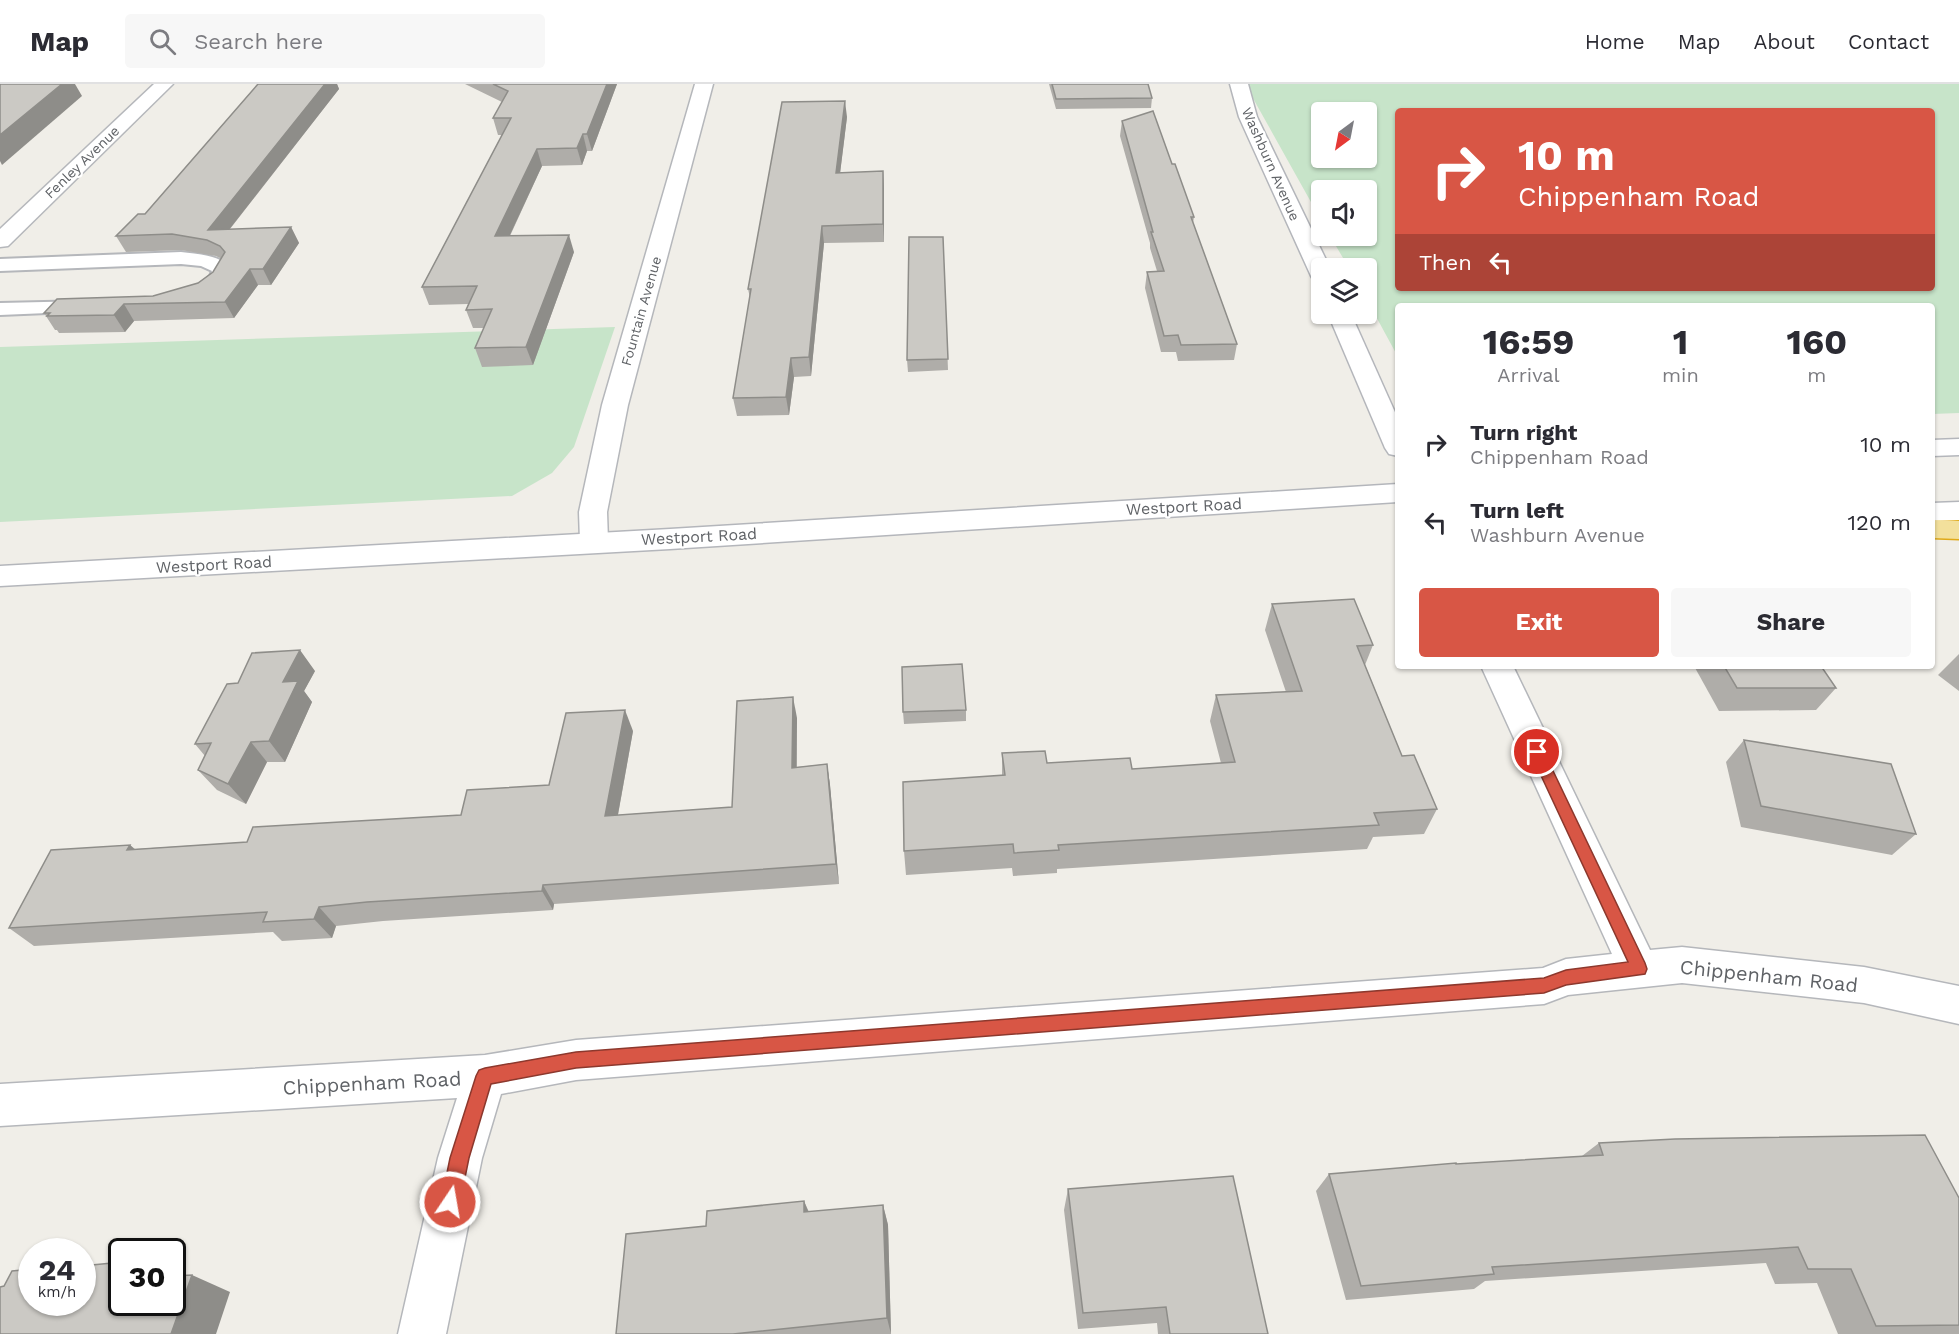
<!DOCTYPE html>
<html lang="en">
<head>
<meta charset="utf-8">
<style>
  :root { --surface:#fff; --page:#f7f7f7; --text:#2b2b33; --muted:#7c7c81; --line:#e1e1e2; --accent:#d85645 }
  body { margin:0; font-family:"Work Sans",sans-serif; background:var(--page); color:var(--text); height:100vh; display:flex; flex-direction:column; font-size:22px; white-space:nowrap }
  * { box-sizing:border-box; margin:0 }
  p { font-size:20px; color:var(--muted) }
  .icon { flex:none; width:33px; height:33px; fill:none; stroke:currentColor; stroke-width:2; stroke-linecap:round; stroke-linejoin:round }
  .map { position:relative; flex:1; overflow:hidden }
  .panel { position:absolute; left:1395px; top:219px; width:540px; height:366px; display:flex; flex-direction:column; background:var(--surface); border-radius:6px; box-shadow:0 2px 4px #0004 }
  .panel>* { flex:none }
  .top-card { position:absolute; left:1395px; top:24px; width:540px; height:183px; border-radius:6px; box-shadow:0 2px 4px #0004; background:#d85645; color:#fff; overflow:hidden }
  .needle { width:39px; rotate:212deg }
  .tools { position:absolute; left:1311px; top:18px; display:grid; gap:12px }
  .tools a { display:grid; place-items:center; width:66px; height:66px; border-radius:6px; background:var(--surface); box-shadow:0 2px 4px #0004; font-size:30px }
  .speed { position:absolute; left:18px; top:1154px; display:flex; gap:12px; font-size:30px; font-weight:700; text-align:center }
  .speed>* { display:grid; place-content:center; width:78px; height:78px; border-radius:50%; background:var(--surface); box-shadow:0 2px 4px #0004; line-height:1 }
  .speed small { font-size:15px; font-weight:400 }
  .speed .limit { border:3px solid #111; border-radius:9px; background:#fff; color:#111 }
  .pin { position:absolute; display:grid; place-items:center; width:51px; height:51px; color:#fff; margin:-26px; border:3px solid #fff; border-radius:50%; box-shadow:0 2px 6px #0007 }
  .me { position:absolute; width:66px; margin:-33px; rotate:12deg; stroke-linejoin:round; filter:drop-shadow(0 0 4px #0008) }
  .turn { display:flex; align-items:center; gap:21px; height:126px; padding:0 24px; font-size:27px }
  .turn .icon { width:78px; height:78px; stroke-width:2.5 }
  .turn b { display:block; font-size:42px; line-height:51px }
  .then { display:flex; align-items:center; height:57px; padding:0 24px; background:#0003; gap:12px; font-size:22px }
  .eta { display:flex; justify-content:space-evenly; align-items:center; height:102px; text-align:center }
  .eta b { font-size:36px; font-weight:700; line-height:42px }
  .primary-button { display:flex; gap:12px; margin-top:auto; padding:12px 24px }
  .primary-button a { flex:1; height:69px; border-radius:6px; background:var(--accent); color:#fff; font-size:24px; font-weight:700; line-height:69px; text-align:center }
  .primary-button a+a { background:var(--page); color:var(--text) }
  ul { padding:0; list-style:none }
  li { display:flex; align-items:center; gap:18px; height:78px; padding:0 24px }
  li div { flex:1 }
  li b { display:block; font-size:22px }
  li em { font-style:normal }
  header { display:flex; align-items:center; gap:36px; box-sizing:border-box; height:84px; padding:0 30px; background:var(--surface); border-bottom:2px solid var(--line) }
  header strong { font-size:28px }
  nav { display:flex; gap:33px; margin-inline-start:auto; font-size:21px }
  .search { width:420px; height:54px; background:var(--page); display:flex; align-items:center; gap:15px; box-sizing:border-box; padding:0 21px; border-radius:6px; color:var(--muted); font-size:22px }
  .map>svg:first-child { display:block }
  .green { fill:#c7e4c9; fill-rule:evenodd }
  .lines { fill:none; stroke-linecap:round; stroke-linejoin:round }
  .lane-casing { stroke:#b5b7bb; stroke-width:4 }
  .street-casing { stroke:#b5b7bb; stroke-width:3 }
  .secondary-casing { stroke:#b4b6bb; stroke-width:3 }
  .highway-casing { stroke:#e0a918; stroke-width:3 }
  .lane { fill:#fff; fill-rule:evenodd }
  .street { fill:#fff; fill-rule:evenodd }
  .secondary { fill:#fff; fill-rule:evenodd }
  .highway { fill:#f3e09c; fill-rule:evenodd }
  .wall { fill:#afada9 }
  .shaded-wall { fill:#8e8d89 }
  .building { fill:#cbc9c4; stroke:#8e8d89; stroke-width:1.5 }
  .route { fill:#d85645; stroke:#8c382d; stroke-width:1.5 }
  .labels { text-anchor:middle; stroke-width:4.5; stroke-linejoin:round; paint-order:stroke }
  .far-street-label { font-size:14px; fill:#5f6266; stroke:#fff }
  .street-label { font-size:16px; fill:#5f6266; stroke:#fff }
  .near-street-label { font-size:20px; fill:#5f6266; stroke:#fff }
</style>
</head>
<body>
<header>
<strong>Map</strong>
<div class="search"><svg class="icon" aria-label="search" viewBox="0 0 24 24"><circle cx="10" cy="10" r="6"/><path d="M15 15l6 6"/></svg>Search here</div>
<nav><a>Home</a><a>Map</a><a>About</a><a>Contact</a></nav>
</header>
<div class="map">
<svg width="1959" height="1250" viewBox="0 0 1959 1250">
  <rect width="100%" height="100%" fill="#f0eee8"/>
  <!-- green -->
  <g class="green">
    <path d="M1245,0H1959V329L1932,330V222H1398V273L1367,216L1366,184H1349L1330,152H1366V106H1322L1321,136ZM1398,27H1932V204H1398ZM1322,28H1366V74H1322Z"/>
    <path d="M615,243L574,363L552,389L512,412L0,438V263Z"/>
  </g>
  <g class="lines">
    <defs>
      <g id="lane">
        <path d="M181,168C197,170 221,171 232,185C227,201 211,216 194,212L191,208L210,192L212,187L201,182L181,180L0,187V175Z"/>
        <path d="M88,217L95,219L98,223L95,227L0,231V219Z"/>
      </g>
      <g id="street">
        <path d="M154,0H173L8,162L0,163V145Z"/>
        <path d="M695,0H713L628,321L607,428L608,457L604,464L594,467L584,464L580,457L579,428L602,321Z"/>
        <path d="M1481,582H1513L1650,866L1682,863L1864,883L1959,902V940L1864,919L1682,899L1568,911L1544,920L576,996L501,1010L482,1074L446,1250H398L438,1074L457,1014L0,1042V1000L485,971L576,956L1543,884L1566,875L1612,870Z"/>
      </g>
      <g id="secondary">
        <path d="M1230,0H1248L1257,33L1330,184H1322V199L1314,197L1311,192L1239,33Z"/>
        <path d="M1328,230H1351L1398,335V372L1389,370L1385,364Z"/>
        <path d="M1959,355V371L1932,372V356Z"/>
        <path d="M1398,400V418L670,465L0,502V482L670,445Z"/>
        <path d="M1959,418V436L1932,437V419Z"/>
      </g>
      <path id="highway" d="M1932,436L1959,437V455L1932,454Z"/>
    </defs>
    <!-- lane casing -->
    <use href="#lane" class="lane-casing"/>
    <!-- street casing -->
    <use href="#street" class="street-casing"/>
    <!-- secondary casing -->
    <use href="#secondary" class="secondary-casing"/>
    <!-- highway casing -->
    <use href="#highway" class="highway-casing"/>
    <!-- lane -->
    <use href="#lane" class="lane"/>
    <!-- street -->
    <use href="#street" class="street"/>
    <!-- secondary -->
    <use href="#secondary" class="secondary"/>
    <!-- highway -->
    <use href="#highway" class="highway"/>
  </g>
  <!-- wall -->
  <g class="wall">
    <path d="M258,0H337L339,5L230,145L291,143L299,159L271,201H258L234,234L134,237L125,248L59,249L57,246H55L44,229L153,212L198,199L213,188L222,175L216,172L181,166L126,168L116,152L145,130Z"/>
    <path d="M465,0H617L592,67H587L582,81L542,82L510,152L574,168L533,281L482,283L475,264L484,244H473L466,226L468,220L429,221L422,203L502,51H498L493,34L502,18Z"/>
    <path d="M1049,0H1148L1152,14L1151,24L1056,25Z"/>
    <path d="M847,33L840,89L883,87L884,105V158L824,159L811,292L794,293L789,331L737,332L733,314L750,214L748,205Z"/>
    <path d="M1122,37L1172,80L1194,133L1193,139L1237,260L1234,276L1178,277L1176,268H1161L1145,204L1147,188L1157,187L1150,164V159L1120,52Z"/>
    <path d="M943,153L948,286L908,288L907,276Z"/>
    <path d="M1272,520L1373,561L1365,581L1402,672L1437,725L1424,750L1373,753L1367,765L1057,785V789L1013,792L1012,784L906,791L904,767L1002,692V669L1047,679L1132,685L1221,679L1210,637L1216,611L1286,608L1265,546Z"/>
    <path d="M1959,570V607L1938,591Z"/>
    <path d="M1694,582H1821L1836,604L1816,626L1719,627Z"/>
    <path d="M315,587L304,607L312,618L285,678H267L246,720L217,706L198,686L205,672L195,660L238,599Z"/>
    <path d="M966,626V637L904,640L903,628Z"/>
    <path d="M797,634V683L827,680L830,701L839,800L554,820L553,826L383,837L336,842L332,854L282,857L273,848L34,862L9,844L130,761L135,765L247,758L461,731L549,701L633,647L618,731L732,723Z"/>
    <path d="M1744,656L1916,750L1892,771L1741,743L1726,678Z"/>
    <path d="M1599,1059L1959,1114V1250H1838L1817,1199L1775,1200L1766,1179L1485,1197L1474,1205L1346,1216L1316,1107L1329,1090L1582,1072Z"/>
    <path d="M1068,1105L1268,1250H1158L1157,1239L1078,1245L1064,1126Z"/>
    <path d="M804,1117L809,1128L883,1121L888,1141L891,1250H616L706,1142Z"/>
  </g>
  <!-- shaded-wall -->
  <g class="shaded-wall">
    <path d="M62,0H75L82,12L2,81L0,77V51Z"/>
    <path d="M325,0H337L339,5L217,161L208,146Z"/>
    <path d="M607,0H617L592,67L587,50Z"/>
    <path d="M845,17L847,33L838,106L836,89Z"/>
    <path d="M583,50L587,67L582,81L577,64Z"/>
    <path d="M537,65L542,82L501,170L495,152Z"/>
    <path d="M883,87L884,105V158L883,140Z"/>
    <path d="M822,142L824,159L811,292L809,273Z"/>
    <path d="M291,143L299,159L271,201L263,185Z"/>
    <path d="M569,151L574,168L533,281L526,263Z"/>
    <path d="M250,185L258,201L234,234L225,218Z"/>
    <path d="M124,220L134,237L125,248L114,231Z"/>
    <path d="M791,274L794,293L789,331L786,313Z"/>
    <path d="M300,566L315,587L304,607L312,618L285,678L269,657L283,598Z"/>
    <path d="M793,613L797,634L796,704L792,684Z"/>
    <path d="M625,626L633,647L614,752L605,732Z"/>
    <path d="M251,658L267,678L246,720L228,700Z"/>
    <path d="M827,680L830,701L839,800L836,780Z"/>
    <path d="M130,761L151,781L127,766Z"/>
    <path d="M543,801L554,820L553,826L542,807Z"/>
    <path d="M319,823L336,842L332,854L314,835Z"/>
    <path d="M804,1117L812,1137L804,1128Z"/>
    <path d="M883,1121L888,1141L891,1250L887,1234Z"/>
    <path d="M192,1191L230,1208L216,1250H171Z"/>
  </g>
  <!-- building -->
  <g class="building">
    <path d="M0,0H62L0,51Z"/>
    <path d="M258,0H325L208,146L291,143L263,185H250L225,218L124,220L114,231L47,232L50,229H44L57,215L153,212L198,199L213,188L225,168L220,162L207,156L172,150L116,152L138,130H145Z"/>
    <path d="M493,0H607L587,50H583L577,64L537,65L495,152L569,151L526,263L475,264L492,225L466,226L477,202L422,203L511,34H493L508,7Z"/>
    <path d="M1052,0H1148L1152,14L1056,15Z"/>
    <path d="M845,17L836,89L883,87V140L822,142L809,273L791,274L786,313L733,314L751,205H748L782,18Z"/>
    <path d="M1153,27L1172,80H1175L1194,133H1191L1237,260L1181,261L1178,251L1164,252L1147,188L1164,187L1151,148H1153L1122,37Z"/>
    <path d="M909,153H943L948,275L907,276Z"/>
    <path d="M1354,515L1373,561L1357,562L1402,672L1414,671L1437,725L1374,729L1379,741L1058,761L1059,766L1014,769L1013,760L904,767L903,698L1005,691L1002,669L1045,667L1047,679L1130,674L1132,685L1235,678L1216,611L1302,607L1272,520Z"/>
    <path d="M300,566L283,598L298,597L269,657L251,658L228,700L198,686L211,659L195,660L227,600L238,599L252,569Z"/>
    <path d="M962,580L966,626L903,628L902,583Z"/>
    <path d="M1724,582H1821L1836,604H1737Z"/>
    <path d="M793,613L792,684L827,680L836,780L543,801L542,807L367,818L319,823L314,835L263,838L267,828L9,844L51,766L130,761L127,766L247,758L253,743L461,731L467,706L549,701L566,629L625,626L605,732L732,723L737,617Z"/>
    <path d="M1744,656L1891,680L1916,750L1761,722Z"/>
    <path d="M1925,1051L1959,1114V1241L1876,1242L1851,1185H1808L1798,1163L1492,1183L1494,1190L1361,1202L1329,1090L1456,1079V1080L1603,1071L1599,1059L1675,1055Z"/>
    <path d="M1233,1092L1268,1250H1170L1166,1223L1083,1229L1068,1105Z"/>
    <path d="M804,1117V1128L883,1121L887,1234L733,1250H616L626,1150L706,1142L707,1127Z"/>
    <path d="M112,1179L122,1182V1218H172V1192L192,1191L171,1250H0V1203L4,1202L12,1187L32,1185V1218H82V1182Z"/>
  </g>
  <!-- route -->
  <path class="route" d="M1537,663L1542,664L1544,668L1645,879L1647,885L1645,890L1566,901L1544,909L576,984L491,1000L469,1074L460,1118L457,1124L450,1127L444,1124L441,1118L450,1074L476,992L479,986L485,984L576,968L1544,894L1566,886L1628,878L1530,668L1532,664Z"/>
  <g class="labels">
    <!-- far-street labels -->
    <g class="far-street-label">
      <text transform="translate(82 78) rotate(-44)" y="5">Fenley Avenue</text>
      <text transform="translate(1271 80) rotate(66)" y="5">Washburn Avenue</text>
      <text transform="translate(641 227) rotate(-74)" y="5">Fountain Avenue</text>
    </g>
    <!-- street labels -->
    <g class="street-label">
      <text transform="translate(1184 422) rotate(-3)" y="6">Westport Road</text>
      <text transform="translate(699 452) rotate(-3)" y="6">Westport Road</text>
      <text transform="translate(214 480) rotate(-3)" y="6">Westport Road</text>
    </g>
    <!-- near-street labels -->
    <g class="near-street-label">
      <text transform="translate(1769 892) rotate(6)" y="7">Chippenham Road</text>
      <text transform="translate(372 999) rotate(-3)" y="7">Chippenham Road</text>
    </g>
  </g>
</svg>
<div class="tools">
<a><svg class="needle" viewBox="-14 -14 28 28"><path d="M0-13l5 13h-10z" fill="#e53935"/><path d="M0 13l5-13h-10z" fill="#7c7c81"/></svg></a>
<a><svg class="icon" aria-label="sound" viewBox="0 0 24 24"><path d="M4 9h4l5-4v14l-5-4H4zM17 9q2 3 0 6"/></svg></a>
<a><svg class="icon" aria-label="layers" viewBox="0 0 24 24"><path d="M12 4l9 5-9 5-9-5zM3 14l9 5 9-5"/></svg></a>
</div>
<div class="speed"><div>24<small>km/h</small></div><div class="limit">30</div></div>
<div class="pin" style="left:1537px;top:668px;background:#d93025"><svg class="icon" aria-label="arrive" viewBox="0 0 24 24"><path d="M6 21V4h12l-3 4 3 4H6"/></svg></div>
<svg class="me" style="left:450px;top:1118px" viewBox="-20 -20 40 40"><circle r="17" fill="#d85645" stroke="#fff" stroke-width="3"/><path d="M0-11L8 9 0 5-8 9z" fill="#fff"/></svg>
<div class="top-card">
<div class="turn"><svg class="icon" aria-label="right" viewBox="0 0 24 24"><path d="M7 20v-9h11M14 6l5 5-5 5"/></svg><div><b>10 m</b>Chippenham Road</div></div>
<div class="then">Then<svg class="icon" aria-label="left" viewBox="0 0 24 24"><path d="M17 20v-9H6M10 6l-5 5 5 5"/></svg></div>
</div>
<section class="panel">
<div class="eta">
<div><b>16:59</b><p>Arrival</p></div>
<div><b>1</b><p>min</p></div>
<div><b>160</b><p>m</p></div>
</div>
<ul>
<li><svg class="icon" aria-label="right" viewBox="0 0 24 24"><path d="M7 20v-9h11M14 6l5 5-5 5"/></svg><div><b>Turn right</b><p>Chippenham Road</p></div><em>10 m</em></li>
<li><svg class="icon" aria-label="left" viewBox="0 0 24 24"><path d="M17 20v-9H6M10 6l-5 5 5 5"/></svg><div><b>Turn left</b><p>Washburn Avenue</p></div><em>120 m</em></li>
</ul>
<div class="primary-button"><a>Exit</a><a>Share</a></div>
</section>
</div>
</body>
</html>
